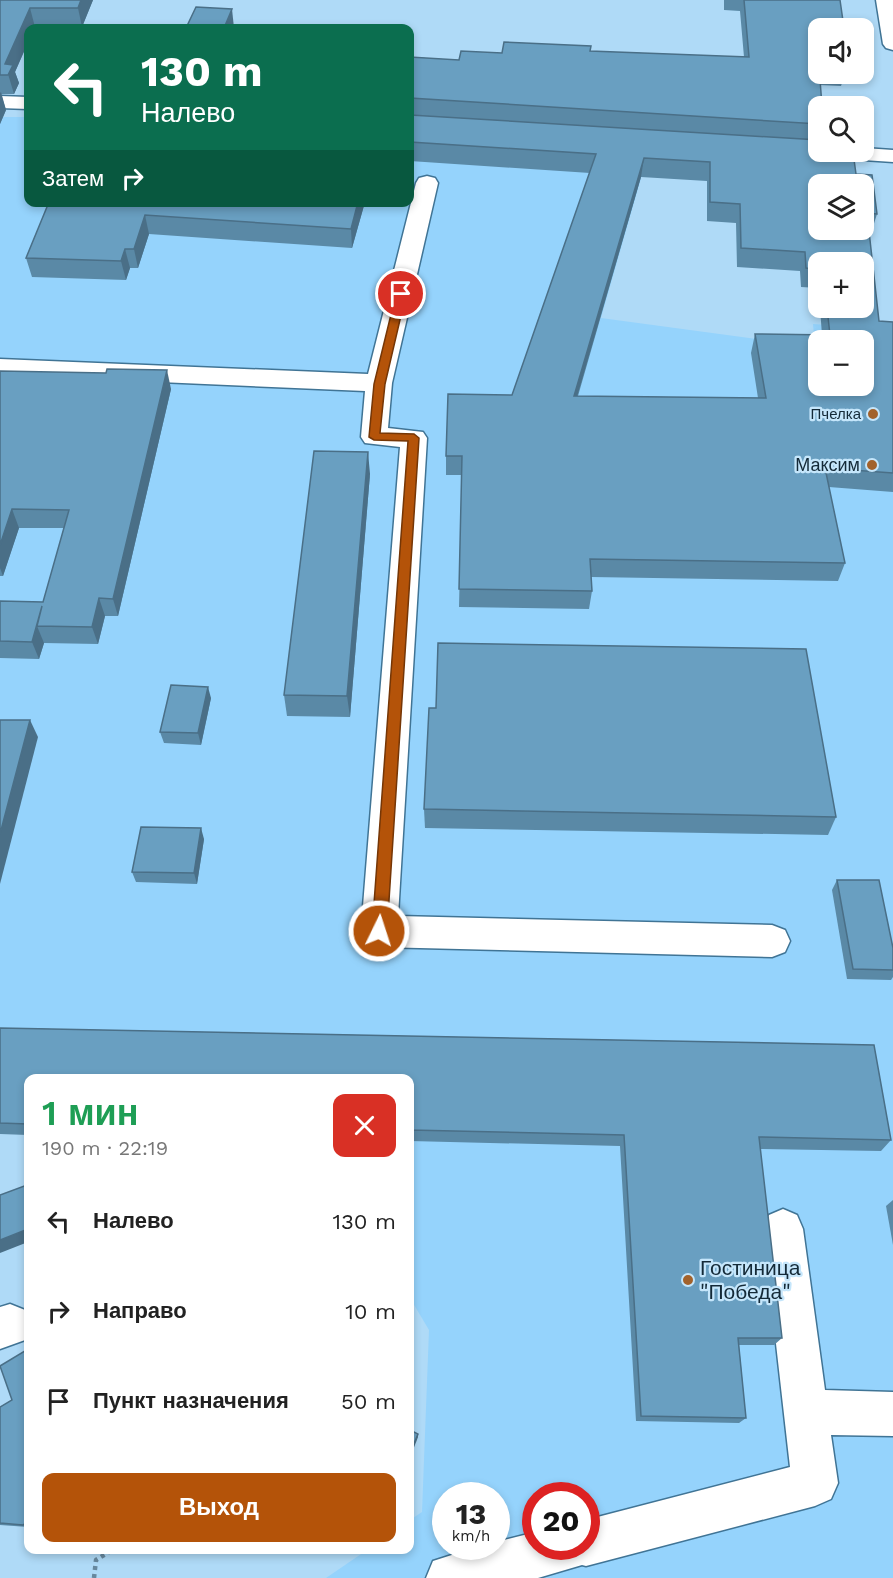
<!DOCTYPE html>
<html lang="ru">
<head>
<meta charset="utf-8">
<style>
  :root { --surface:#fff; --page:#f6f6f6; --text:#222; --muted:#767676; --accent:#b45309 }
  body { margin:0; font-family:"Work Sans",sans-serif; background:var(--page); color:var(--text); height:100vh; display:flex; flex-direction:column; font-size:22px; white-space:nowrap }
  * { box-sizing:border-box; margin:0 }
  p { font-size:20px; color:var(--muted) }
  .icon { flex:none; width:33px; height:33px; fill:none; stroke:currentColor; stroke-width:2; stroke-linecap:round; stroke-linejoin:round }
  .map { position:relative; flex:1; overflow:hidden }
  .panel { position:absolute; left:24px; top:1074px; width:390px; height:480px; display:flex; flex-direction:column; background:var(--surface); border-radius:12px; box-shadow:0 3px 9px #0003 }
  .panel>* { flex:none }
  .top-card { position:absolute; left:24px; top:24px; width:390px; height:183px; border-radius:12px; box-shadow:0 3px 9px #0003; background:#0b6e4f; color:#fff; overflow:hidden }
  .controls { position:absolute; left:808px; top:18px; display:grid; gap:12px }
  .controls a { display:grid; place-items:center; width:66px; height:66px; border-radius:12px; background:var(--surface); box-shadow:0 3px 9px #0003; font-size:30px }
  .speed { position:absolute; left:432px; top:1482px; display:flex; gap:12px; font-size:30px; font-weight:700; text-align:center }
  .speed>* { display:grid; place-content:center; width:78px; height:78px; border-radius:50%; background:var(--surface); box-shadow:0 3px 9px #0003; line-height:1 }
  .speed small { font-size:15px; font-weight:400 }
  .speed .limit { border:9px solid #d22; background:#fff; color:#111 }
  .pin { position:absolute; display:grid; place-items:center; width:51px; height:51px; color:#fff; margin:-26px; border:3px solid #fff; border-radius:50%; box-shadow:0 2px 6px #0007 }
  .me { position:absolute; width:66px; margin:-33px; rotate:4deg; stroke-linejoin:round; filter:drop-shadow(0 0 4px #0008) }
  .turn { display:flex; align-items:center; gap:21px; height:126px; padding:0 18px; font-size:27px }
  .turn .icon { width:78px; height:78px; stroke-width:2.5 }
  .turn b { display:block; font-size:42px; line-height:51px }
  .then { display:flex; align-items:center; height:57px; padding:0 18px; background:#0003; gap:12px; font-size:22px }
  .round { display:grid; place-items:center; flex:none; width:63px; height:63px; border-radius:12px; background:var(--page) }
  .headline { display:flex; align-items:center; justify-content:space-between; height:102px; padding:0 18px }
  h1 { font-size:36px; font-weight:600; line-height:45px; color:#1e9e55 }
  .cta { display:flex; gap:12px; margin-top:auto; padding:12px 18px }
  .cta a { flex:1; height:69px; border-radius:12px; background:var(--accent); color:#fff; font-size:24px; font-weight:600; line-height:69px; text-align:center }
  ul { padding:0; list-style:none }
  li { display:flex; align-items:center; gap:18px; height:90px; padding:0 18px }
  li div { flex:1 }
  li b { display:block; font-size:22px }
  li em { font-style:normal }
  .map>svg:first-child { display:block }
  .built { fill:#95d3fc; fill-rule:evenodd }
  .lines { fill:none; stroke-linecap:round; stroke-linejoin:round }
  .minor-casing { stroke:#407495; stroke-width:3 }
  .major-casing { stroke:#407495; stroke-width:3 }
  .path { stroke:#67889e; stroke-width:4.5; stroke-dasharray:4 4; stroke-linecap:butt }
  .minor { fill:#fff; fill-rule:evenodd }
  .major { fill:#fff; fill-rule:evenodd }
  .wall { fill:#5a89a6; fill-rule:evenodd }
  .shaded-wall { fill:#4a6f87 }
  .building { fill:#699fc1; stroke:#4a6f87; stroke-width:1.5; fill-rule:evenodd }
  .route { fill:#b45309; stroke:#753606; stroke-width:1.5 }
  .poi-dot { fill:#a2622c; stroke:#c5e6fb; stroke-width:2 }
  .labels { text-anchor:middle; stroke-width:4.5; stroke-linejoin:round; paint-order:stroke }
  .far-poi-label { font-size:15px; fill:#142a38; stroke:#c5e6fb; text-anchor:end }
  .poi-label { font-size:18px; fill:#142a38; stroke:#c5e6fb; text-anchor:end }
  .near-poi-label { font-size:21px; fill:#142a38; stroke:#c5e6fb; text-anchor:start }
</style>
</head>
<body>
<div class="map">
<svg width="893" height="1578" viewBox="0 0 893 1578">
  <rect width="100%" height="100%" fill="#afdaf7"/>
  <!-- built -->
  <path class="built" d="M0,117H28V202H410V135L642,175L601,318L815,347L813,324L888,329L893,365V1578H326L367,1550H410V1520L422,1512L429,1330L410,1298V1078H28L0,1133ZM819,340H864V386H819ZM446,1496H496V1546H446ZM536,1496H586V1546H536Z"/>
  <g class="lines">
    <defs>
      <g id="minor">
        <path d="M0,96L28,97V109L0,108Z"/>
        <path d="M864,148L893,150V162L833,158L825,157L822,152H864Z"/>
        <path d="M427,176L435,178L438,183L392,383L388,428L423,432L427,438L398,916L772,925L785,930L790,941L785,952L772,957L379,947L366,942L361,931L400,447L365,443L361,437L365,391L0,375V359L368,374L416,183L419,178Z"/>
        <path d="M783,1209L797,1215L803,1229L825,1390L893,1392V1436L831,1435L838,1483L831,1499L815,1506L586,1566L582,1565L538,1578H426L433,1561L480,1546H496V1542L536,1532V1546H586V1520L790,1467L763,1229L769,1215Z"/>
        <path d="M10,1304L25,1310C30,1321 30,1329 25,1340L0,1349V1307Z"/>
      </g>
      <path id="major" d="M876,0H893V50L886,48L883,44Z"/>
    </defs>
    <!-- minor casing -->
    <use href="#minor" class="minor-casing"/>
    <!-- major casing -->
    <use href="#major" class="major-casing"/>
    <!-- path -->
    <path class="path" d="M94,1578L96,1560L112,1550"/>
    <!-- minor -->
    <use href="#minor" class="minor"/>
    <!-- major -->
    <use href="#major" class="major"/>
  </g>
  <!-- wall -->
  <g class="wall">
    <path d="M0,0H93L82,27H35L15,72L19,83L14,94H1L6,110L0,124Z"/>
    <path d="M724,0H840L819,28V74H845L841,86L820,85L819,106V152L856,174L877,214L871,233H869L879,321L893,322V492L829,487L845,563L838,581L591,577L592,591L589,609L459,607L462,475H446V456L512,395L590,173L410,161V57L459,60L502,53L590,51L744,57L740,11L724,10ZM641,177L707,181V221L736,223L737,267L800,271L801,287L819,288V292V262L864,308H820L822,335L755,334L751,353L758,398L578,396Z"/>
    <path d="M49,202H365L352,248L149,234L138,268H130L126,280L32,277L26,258Z"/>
    <path d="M0,371L171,389L118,616H105L98,644L44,643L39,659L0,658V601L43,602L64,528H19L3,576H0Z"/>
    <path d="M370,474L350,717L287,716L284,695Z"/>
    <path d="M211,698L201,745L164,743L160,732Z"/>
    <path d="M424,809L836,817L828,835L425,828Z"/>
    <path d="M204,839L197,884L136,882L132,872Z"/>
    <path d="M837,880L893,948V977L891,980L847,979L832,890Z"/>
    <path d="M0,1028L874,1045L891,1140L881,1151L760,1149L782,1338L774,1345H739L746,1418L739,1423L636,1421L620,1146L410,1141V1078H28V1135L0,1134Z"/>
    <path d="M893,1200V1245L886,1206Z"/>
    <path d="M28,1349V1527L0,1525V1407L12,1400Z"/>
  </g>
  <!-- shaded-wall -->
  <g class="shaded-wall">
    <path d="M81,0H93L82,27L78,8Z"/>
    <path d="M30,8L35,27L34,28H28V42L15,72L19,83L14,94L5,64Z"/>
    <path d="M232,9L234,28H224Z"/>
    <path d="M1,92L6,110L0,124V93Z"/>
    <path d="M644,158L641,177L572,414L574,396Z"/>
    <path d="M358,202H365L352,248L351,229Z"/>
    <path d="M145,215L149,234L138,268L134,249Z"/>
    <path d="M125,249L130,268L126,280L121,261Z"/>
    <path d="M167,370L171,389L118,616L113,599Z"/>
    <path d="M368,452L370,474L350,717L347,696Z"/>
    <path d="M12,509L19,528L3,576L0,568V545Z"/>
    <path d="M99,598L105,616L98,644L92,627Z"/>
    <path d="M37,626L44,643L39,659L32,642Z"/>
    <path d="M208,687L211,698L201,745L198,733Z"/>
    <path d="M30,720L38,737L0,884V834Z"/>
    <path d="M201,828L204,839L197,884L194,873Z"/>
    <path d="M28,1229V1242L0,1253V1240Z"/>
    <path d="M418,1434V1437L410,1458V1453Z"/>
  </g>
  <!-- building -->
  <g class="building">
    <path d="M0,0H81L78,8H30L5,64L13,65L8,75H0Z"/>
    <path d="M744,0H840L844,28H819V66L822,106H819V124L410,98V57L459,60L461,51L502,53L504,42L591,46L590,51L749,57Z"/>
    <path d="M196,7L232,9L224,28H186Z"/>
    <path d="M410,115L819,140V152H853L856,174L872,175L877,214L867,213L879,321L893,322V473L825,468L845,563L590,559L592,591L459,589L462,456H446L448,394L512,395L596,154L410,142ZM644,158L710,162V202L740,204L741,248L805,252L806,268L819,269V262H864V308H827L830,335L755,334L766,398L574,396ZM819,184H864V230H819ZM819,340H864V386H819Z"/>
    <path d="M49,202H358L351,229L145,215L134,249H125L121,261L26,258Z"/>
    <path d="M107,369L167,370L113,599L99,598L92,627L37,626L42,606L32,642L0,641V601L43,602L69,510L12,509L0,545V371L106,373Z"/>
    <path d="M314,451L368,452L347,696L284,695Z"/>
    <path d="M438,643L806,649L836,817L424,809L429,708H436Z"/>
    <path d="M171,685L208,687L198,733L160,732Z"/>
    <path d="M0,720H30L0,834Z"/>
    <path d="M141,827L201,828L194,873L132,872Z"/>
    <path d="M837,880H879L893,948V970L853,969Z"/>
    <path d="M0,1028L874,1045L891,1140L759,1137L782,1338H738L746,1418L641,1416L624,1135L410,1130V1078H28V1124L0,1123Z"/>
    <path d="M27,1185L28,1191V1229L0,1240V1195Z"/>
    <path d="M28,1349V1521L23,1525L0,1523V1407L12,1400L0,1366Z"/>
    <path d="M410,1430L418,1434L410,1453Z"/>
  </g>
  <!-- route -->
  <path class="route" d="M401,291L406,294L385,384L380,433L414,434L419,438L387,931L384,936L379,938L374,936L372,931L408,441L374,440L369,437L374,384L396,294Z"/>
  <!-- markers -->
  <g class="poi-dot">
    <circle cx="873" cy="414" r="6"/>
    <circle cx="872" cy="465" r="6"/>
    <circle cx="688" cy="1280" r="6"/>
  </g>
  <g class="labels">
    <!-- far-poi labels -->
    <g class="far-poi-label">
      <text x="861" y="419">Пчелка</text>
    </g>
    <!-- poi labels -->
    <g class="poi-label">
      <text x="860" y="471">Максим</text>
    </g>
    <!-- near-poi labels -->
    <g class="near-poi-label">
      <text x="700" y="1275">Гостиница<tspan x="700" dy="24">"Победа"</tspan></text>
    </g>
  </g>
</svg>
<div class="controls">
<a><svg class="icon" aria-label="sound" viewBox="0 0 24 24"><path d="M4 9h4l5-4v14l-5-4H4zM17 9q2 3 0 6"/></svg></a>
<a><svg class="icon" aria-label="search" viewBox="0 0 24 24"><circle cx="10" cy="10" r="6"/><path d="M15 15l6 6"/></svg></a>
<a><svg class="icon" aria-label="layers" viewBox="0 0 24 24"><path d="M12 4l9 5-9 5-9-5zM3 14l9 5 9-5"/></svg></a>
<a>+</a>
<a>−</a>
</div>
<div class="speed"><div>13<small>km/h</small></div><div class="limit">20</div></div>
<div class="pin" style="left:401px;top:294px;background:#d93025"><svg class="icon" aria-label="arrive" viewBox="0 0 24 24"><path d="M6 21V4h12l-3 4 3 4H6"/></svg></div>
<svg class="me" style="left:379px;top:931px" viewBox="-20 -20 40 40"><circle r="17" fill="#b45309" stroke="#fff" stroke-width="3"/><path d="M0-11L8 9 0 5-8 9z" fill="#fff"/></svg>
<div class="top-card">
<div class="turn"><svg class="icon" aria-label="left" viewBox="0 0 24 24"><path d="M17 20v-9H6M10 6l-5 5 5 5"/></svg><div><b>130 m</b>Налево</div></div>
<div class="then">Затем<svg class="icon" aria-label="right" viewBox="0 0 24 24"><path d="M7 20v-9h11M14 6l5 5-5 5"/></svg></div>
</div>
<section class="panel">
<div class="headline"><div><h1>1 мин</h1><p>190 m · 22:19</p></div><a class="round" style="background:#d93025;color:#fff"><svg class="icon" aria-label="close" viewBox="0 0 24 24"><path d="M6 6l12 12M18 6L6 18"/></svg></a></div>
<ul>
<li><svg class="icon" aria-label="left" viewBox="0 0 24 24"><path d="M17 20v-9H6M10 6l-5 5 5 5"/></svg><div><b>Налево</b></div><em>130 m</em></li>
<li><svg class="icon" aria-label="right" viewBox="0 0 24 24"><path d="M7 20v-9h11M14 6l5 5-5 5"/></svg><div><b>Направо</b></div><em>10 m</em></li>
<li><svg class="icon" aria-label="arrive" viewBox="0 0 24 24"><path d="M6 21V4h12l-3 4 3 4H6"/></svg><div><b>Пункт назначения</b></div><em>50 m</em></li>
</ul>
<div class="cta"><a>Выход</a></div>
</section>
</div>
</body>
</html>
